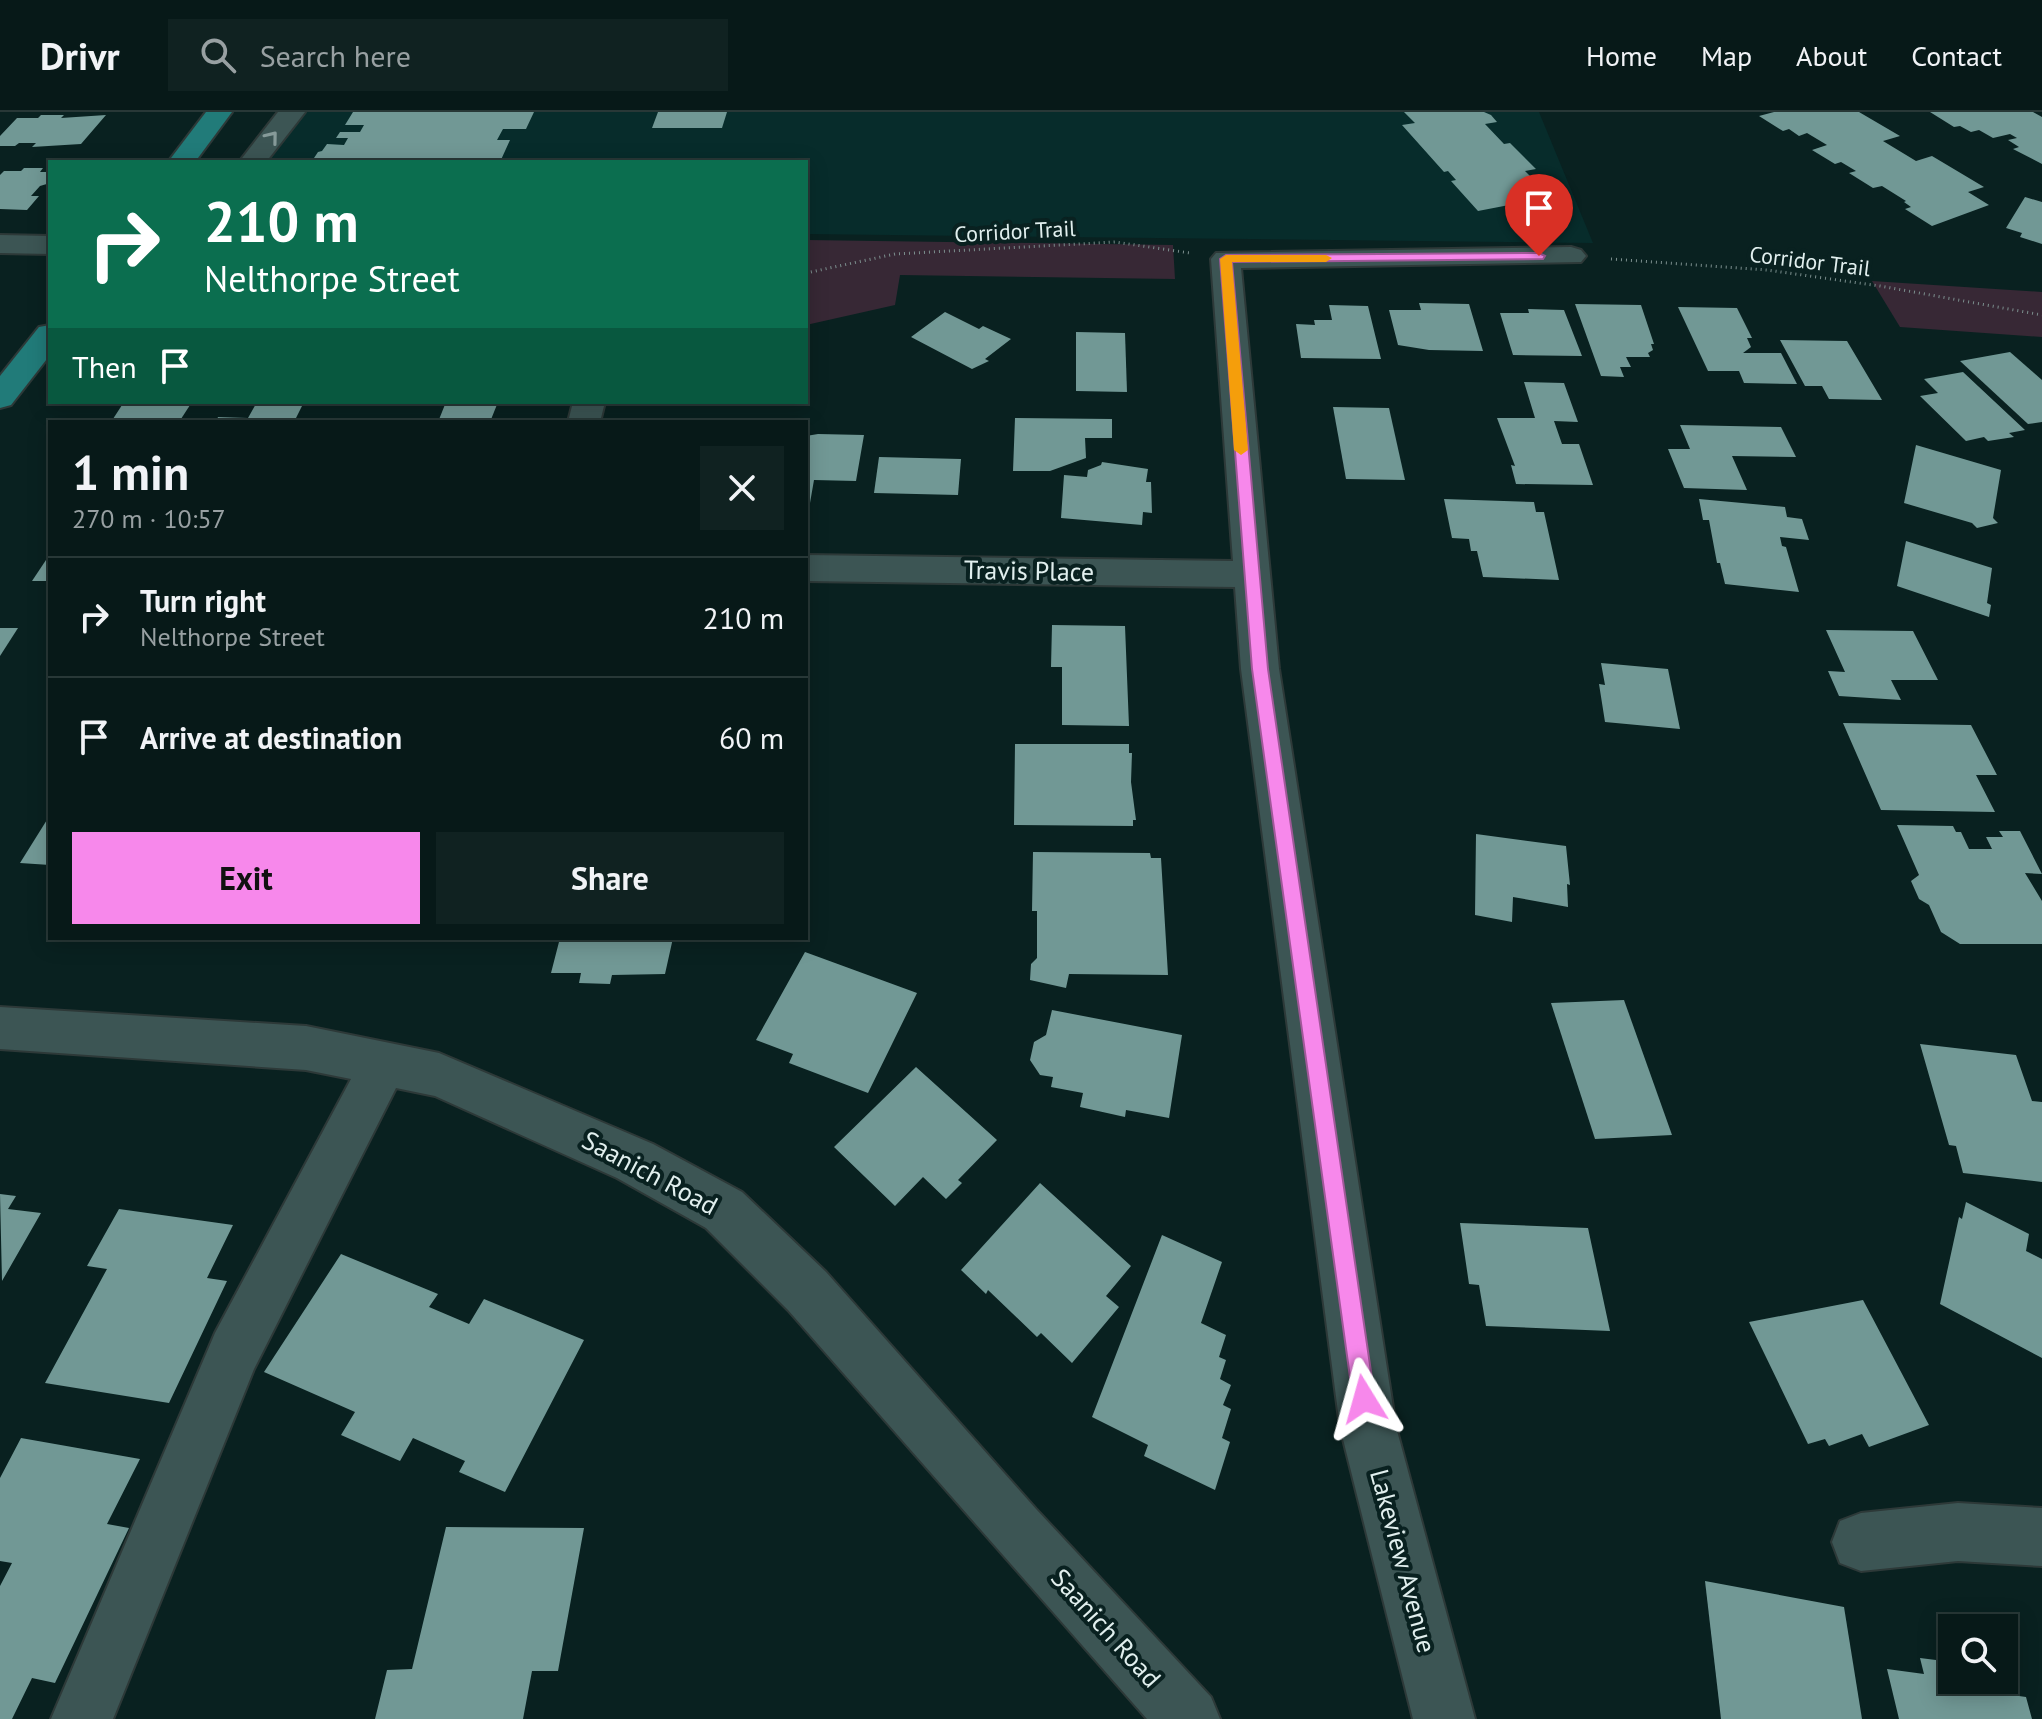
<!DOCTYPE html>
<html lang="en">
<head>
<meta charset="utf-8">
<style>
  :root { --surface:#071918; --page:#102221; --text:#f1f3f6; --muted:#98a0a2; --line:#283837; --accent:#f788eb }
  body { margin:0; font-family:"PT Sans",sans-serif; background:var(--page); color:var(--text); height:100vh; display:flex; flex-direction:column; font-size:30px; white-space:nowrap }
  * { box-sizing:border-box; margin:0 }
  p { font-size:26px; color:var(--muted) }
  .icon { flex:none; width:44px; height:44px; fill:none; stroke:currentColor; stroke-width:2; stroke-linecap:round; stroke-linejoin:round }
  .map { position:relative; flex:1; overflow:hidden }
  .panel { position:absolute; left:48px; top:308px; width:760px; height:520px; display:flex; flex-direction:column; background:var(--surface); border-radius:0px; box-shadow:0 4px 20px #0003,0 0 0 2px var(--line) }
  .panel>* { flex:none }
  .guide { position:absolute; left:48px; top:48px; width:760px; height:244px; border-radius:0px; box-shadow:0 4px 20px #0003,0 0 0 2px var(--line); background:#0b6e4f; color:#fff; overflow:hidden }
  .controls { position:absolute; left:1938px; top:1502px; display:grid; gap:16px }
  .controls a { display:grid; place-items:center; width:80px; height:80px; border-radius:0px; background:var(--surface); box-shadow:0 4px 20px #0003,0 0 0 2px var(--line); font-size:40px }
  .pin { position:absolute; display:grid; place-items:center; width:68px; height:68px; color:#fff; margin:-82px -34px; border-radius:50% 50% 50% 0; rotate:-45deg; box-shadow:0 0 8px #0007 }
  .pin .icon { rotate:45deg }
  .me { position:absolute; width:88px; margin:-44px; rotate:352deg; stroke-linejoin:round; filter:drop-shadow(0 0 6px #0008) }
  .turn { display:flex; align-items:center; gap:28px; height:168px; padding:0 24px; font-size:36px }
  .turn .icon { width:104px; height:104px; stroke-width:2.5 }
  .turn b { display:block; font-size:56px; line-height:68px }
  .then { display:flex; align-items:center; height:76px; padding:0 24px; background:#0003; gap:16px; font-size:30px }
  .round { display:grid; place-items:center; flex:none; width:84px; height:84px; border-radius:0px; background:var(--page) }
  .summary { display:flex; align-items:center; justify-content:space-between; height:136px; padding:0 24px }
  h1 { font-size:48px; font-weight:800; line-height:60px }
  .action { display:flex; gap:16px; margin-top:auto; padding:16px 24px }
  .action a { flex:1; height:92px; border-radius:0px; background:var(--accent); color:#111; font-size:32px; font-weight:800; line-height:92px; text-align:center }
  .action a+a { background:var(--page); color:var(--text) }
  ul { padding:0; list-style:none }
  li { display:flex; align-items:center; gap:24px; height:120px; padding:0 24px; border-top:2px solid var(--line) }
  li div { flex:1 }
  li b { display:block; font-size:30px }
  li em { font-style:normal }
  header { display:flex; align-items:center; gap:48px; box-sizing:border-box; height:112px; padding:0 40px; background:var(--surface); border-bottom:2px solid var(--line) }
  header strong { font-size:38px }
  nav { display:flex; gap:44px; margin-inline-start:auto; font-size:28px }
  .search { width:560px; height:72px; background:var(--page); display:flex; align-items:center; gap:20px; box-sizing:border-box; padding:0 28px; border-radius:0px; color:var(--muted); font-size:30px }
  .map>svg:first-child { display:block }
  .built { fill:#072c2b }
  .green { fill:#372835 }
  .building { fill:#719895 }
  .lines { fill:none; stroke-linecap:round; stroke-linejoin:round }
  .minor-casing { stroke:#2d3938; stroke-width:4 }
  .major-casing { stroke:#2d3938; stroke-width:4 }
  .path { stroke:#7c8f8e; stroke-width:3; stroke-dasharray:1 4; stroke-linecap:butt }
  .minor { fill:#3c5554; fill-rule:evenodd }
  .major { fill:#217b79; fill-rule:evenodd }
  .oneway { stroke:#869a99 }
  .route { fill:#f788eb; stroke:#a15899; stroke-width:2 }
  .slow { fill:#f59e0b }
  .labels { text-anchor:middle; stroke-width:8; stroke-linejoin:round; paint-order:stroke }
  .far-street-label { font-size:22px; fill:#e1efee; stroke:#092120 }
  .street-label { font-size:26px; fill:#e1efee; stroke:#092120 }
</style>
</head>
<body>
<header>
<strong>Drivr</strong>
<div class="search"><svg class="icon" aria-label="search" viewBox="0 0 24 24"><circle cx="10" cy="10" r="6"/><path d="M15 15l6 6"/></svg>Search here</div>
<nav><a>Home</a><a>Map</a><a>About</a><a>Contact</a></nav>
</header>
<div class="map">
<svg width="2042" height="1607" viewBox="0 0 2042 1607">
  <rect width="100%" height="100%" fill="#092120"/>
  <!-- built -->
  <path class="built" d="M286,0H1539L1593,131L806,122V50H251Z"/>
  <!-- green -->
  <g class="green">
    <path d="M806,128L1173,133L1175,167L900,163L895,193L806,213Z"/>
    <path d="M1872,169L2042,180V225L1900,215Z"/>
  </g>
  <!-- building -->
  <g class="building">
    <path d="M353,0H534L526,17H503L497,28H510L500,50H315L318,46H314L318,40L322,39L327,32L344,33L348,26H336L340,20H360L364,13H345Z"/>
    <path d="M658,0H727L722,16H652Z"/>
    <path d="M1404,0H1484L1491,3L1497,10L1485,12L1504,32L1510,31L1536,57L1525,59L1551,85L1478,99L1451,69L1456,68L1448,59L1444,60L1402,13L1415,11Z"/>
    <path d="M1774,0H1859L1900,24L1883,29L1916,49L1932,44L1984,75L1968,80L1989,93L1932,114L1905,97L1911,95L1904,90L1906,89L1882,74L1873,76L1849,61L1856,59L1841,50L1835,52L1812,38L1827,33L1807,21L1799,24L1789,17L1783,19L1759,4Z"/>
    <path d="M1930,0H2033L2042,5V52L2013,37L2019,35L2008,28L2017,26L2010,22L1993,26L1979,18L1971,20L1960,14L1954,15Z"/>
    <path d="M41,3H64L61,6L106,3L81,32L32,35L36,31H19L15,34H0V24L17,6H38Z"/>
    <path d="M24,56H43L40,60H50V71L40,74L31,84H39L27,98L0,97V63L4,59H21Z"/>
    <path d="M2025,85L2042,90V132L2020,125L2022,121L2006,116Z"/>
    <path d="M1419,191L1469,192L1483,239L1429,238L1398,233L1389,198H1421Z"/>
    <path d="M1575,192L1641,193L1654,232H1651L1653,238L1648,241L1650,245H1626L1631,255H1620L1624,265L1601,264Z"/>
    <path d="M1329,193L1368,194L1381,247L1301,246L1296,212L1315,213L1314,208H1332Z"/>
    <path d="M1678,195L1737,196L1752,226H1747L1751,235L1743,241H1781L1797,272L1744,271L1739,259H1708Z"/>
    <path d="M1528,197L1564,198L1582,244L1513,243L1500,201H1529Z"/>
    <path d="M945,200L979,217L983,214L1011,227L985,247L989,249L972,257L911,225Z"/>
    <path d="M1076,220L1125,221L1127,280L1076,279Z"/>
    <path d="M1780,228L1847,229L1882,288L1829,287L1822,274H1805Z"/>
    <path d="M2010,240L2042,268V310L2028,312L1960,249Z"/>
    <path d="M1963,260L2025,318L2009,321L2014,325L1988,329L1984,325L1966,329L1920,284L1938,281L1924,267Z"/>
    <path d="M1524,270L1564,271L1578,310L1554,309L1562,332H1579L1593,373L1516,372L1511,353L1515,354L1497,306H1535Z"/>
    <path d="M124,290H192L179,310H111Z"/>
    <path d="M257,290H304L294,310H216L218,305L248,306Z"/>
    <path d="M446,290H498L490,310H438Z"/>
    <path d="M1333,295L1389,296L1405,368L1346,367Z"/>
    <path d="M1015,306L1112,307V326H1085L1086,346L1050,359H1013Z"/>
    <path d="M1680,313L1781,315L1796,345L1732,344L1747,378L1684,376L1668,337H1690Z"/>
    <path d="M818,322L864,323L856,369L814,368L810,391H806V324Z"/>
    <path d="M1916,333L2001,358L1993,406L1998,411L1977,416L1972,411L1904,391Z"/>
    <path d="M879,345L961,347L958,383L874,381Z"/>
    <path d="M1102,350L1148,357L1146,370H1151L1152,401L1143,400L1142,413L1061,406L1064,363L1087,365L1088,358L1101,353Z"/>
    <path d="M1444,387L1534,390L1536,400H1544L1559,468L1483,465L1477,439H1471L1469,427L1452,426Z"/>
    <path d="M1699,387L1785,395L1787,405L1802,407L1809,428L1780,425L1782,434L1786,435L1799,480L1725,472L1720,451H1717L1709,408H1703Z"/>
    <path d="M1906,429L1992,456L1987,491L1991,493L1989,505L1897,474Z"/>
    <path d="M50,442V469H32Z"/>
    <path d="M1052,513L1125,514L1129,614L1062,613V555H1051Z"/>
    <path d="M0,516H18L0,544Z"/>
    <path d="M1826,518L1913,519L1938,568H1891L1901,588L1839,584L1828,559L1845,560Z"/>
    <path d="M1601,551L1668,557L1680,617L1605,610L1599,572L1605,573Z"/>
    <path d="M1843,611L1971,613L1997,663H1976L1995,700L1881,698Z"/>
    <path d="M1015,632H1129V641H1132L1131,670L1136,708H1133V714L1014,713Z"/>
    <path d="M50,703V753L20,751Z"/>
    <path d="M1897,713L1953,714L1956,720H1961L1969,737H1992L1986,725H2003L1999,719H2020L2042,762L2025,761L2042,789V832H1960L1941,820L1929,793L1919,787L1911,769L1919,763Z"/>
    <path d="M1476,722L1566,734L1570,773L1567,772L1568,795L1513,785L1512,810L1475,803Z"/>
    <path d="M1033,740L1150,741L1151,746H1161L1168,863L1069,862L1066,876L1030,868L1031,852L1037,846V799H1032Z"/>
    <path d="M560,826H673L665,862L612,863L610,872L579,871L581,861H551Z"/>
    <path d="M805,840L917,881L868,981L789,951L793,942L756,928Z"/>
    <path d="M1624,888L1672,1023L1595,1027L1551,891Z"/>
    <path d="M1052,898L1182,923L1169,1006L1126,998L1125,1005L1080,995L1083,981L1051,975L1053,965L1040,963L1030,948L1034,930L1046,923Z"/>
    <path d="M1920,932L2016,943L2032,989L2042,990V1070L1963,1061L1956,1034L1949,1033Z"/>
    <path d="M916,955L997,1028L958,1068L962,1071L946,1087L923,1065L895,1094L834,1035Z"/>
    <path d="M1040,1071L1131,1154L1106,1184L1119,1195L1072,1251L1041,1221L1037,1225L988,1178L986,1182L961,1158Z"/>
    <path d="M0,1082L16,1084L8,1097L41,1101L2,1169Z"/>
    <path d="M1966,1090L2029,1122L2026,1139L2042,1147V1246L1940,1192L1959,1105L1962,1107Z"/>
    <path d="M119,1097L233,1113L207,1166L227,1169L169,1291L45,1271L107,1157L87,1154Z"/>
    <path d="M1460,1111L1588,1116L1610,1219L1486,1214L1479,1173L1469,1172Z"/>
    <path d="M1162,1123L1222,1150L1201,1211L1226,1223L1219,1245L1226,1248L1220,1267L1231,1273L1223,1293L1231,1297L1222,1326L1230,1330L1215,1378L1144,1344L1148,1333L1092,1305Z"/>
    <path d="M341,1142L438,1182L429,1195L469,1212L484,1187L584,1228L505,1380L459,1360L465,1349L413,1326L400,1349L341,1323L355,1300L264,1260Z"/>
    <path d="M1863,1188L1929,1313L1869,1335L1862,1322L1829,1334L1825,1327L1808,1332L1749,1210Z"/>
    <path d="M21,1326L140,1347L107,1412L129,1416L55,1571L32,1566L12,1607H0V1474L12,1451L0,1449V1366Z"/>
    <path d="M446,1415L584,1416L558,1559H532L523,1607H375L387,1558L412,1557Z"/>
    <path d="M1705,1469L1844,1495L1862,1607H1721Z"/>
    <path d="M1920,1546L1952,1550V1568H2002L2005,1582L2026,1585L2032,1607H1899L1887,1557L1924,1562Z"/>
  </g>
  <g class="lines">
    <defs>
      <g id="minor">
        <path d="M278,0H305L266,50H239Z"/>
        <path d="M0,123L50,124V142L0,141Z"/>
        <path d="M1571,135L1581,138L1586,144L1581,150L1241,156L1279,557L1396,1315L1475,1607H1413L1340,1315L1241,557L1235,475L806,469V443L1233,449L1211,147L1216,141Z"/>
        <path d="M573,290H605L600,310H568Z"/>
        <path d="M0,895L306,914L439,941L653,1032L742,1080L826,1160L1036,1397L1211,1585L1220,1607H1147L788,1198L706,1116L617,1066L435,984L396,976L254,1257L113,1607H51L215,1221L351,967L306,958L0,937Z"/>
        <path d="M1958,1391L2042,1396V1454L1958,1449L1861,1459L1840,1451L1832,1430L1840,1409L1861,1401Z"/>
      </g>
      <g id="major">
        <path d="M206,0H232L195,50H168Z"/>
        <path d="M50,213V243L11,293L0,296V264L39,215Z"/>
      </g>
    </defs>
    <!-- minor casing -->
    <use href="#minor" class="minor-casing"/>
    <!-- major casing -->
    <use href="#major" class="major-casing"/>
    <!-- path -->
    <g class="path">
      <path d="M1611,147L1767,158L1880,174L2042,203"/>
      <path d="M806,161L895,142L1115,130L1190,141"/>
    </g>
    <!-- minor -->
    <use href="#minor" class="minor"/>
    <!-- major -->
    <use href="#major" class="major"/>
  </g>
  <!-- one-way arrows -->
  <defs><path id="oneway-chevron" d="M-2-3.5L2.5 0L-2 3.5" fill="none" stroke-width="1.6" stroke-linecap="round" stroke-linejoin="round" transform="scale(2)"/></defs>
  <use class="oneway" href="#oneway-chevron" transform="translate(272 25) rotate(-51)"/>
  <!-- route -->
  <path class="route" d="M1539,141L1545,144L1543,147L1232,150L1268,557L1375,1287L1372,1295L1364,1298L1356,1295L1353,1287L1252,557L1220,147L1226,143Z"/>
  <!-- slow -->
  <path class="slow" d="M1226,143H1326L1332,146L1326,150H1232L1248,338L1241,343L1234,338L1220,147Z"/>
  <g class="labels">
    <!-- far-street labels -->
    <g class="far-street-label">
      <text transform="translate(1015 119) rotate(-3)" y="8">Corridor Trail</text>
      <text transform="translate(1810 149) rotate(7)" y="8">Corridor Trail</text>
    </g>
    <!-- street labels -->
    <g class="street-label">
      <text transform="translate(1029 459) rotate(1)" y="9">Travis Place</text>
      <text transform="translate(650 1061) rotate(28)" y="9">Saanich Road</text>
      <text transform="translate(1403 1449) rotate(75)" y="9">Lakeview Avenue</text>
      <text transform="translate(1106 1516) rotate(48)" y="9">Saanich Road</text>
    </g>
  </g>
</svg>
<div class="controls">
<a><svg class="icon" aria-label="search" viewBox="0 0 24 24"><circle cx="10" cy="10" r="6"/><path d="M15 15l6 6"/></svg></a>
</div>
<div class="pin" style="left:1539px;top:144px;background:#d93025"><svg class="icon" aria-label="arrive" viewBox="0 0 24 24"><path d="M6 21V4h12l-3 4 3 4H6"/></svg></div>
<svg class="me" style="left:1364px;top:1287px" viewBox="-20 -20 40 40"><path d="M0-17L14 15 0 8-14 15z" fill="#f788eb" stroke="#fff" stroke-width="4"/></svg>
<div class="guide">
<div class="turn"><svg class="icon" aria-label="right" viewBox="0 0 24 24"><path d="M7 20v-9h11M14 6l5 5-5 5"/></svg><div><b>210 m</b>Nelthorpe Street</div></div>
<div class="then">Then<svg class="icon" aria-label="arrive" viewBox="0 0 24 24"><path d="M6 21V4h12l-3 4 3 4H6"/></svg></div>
</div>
<section class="panel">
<div class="summary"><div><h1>1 min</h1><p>270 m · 10:57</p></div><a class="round"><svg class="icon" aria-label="close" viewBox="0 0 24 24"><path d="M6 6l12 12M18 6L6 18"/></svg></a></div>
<ul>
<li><svg class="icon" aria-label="right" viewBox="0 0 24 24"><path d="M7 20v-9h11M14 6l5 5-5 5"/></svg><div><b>Turn right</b><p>Nelthorpe Street</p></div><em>210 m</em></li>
<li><svg class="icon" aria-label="arrive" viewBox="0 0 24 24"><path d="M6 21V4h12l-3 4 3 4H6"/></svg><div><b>Arrive at destination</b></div><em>60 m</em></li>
</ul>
<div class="action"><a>Exit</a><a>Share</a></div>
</section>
</div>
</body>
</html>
